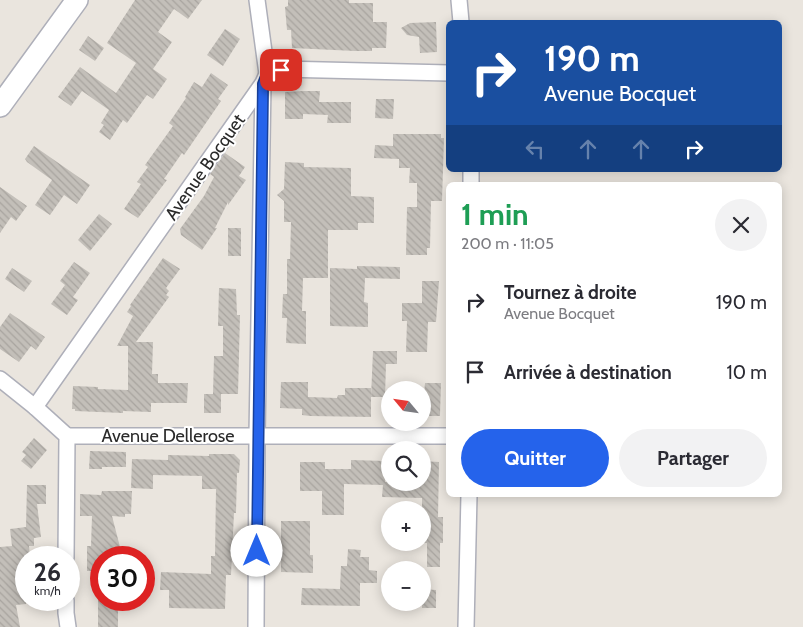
<!DOCTYPE html>
<html lang="fr">
<head>
<meta charset="utf-8">
<style>
  :root { --surface:#fff; --page:#f2f2f3; --text:#2b2b33; --muted:#7c7c81; --accent:#2563eb }
  body { margin:0; font-family:Cabin,sans-serif; background:var(--page); color:var(--text); height:100vh; display:flex; flex-direction:column; font-size:19px; white-space:nowrap }
  * { box-sizing:border-box; margin:0 }
  p { font-size:16px; color:var(--muted) }
  .icon { flex:none; width:28px; height:28px; fill:none; stroke:currentColor; stroke-width:2; stroke-linecap:round; stroke-linejoin:round }
  .map { position:relative; flex:1; overflow:hidden }
  .sheet { position:absolute; left:446px; top:182px; width:336px; height:315px; display:flex; flex-direction:column; background:var(--surface); border-radius:8px; box-shadow:0 2px 12px #0003 }
  .sheet>* { flex:none }
  .guide { position:absolute; left:446px; top:20px; width:336px; height:152px; border-radius:8px; box-shadow:0 2px 12px #0003; background:#1a4fa0; color:#fff; overflow:hidden }
  .needle { width:32px; rotate:299deg }
  .buttons { position:absolute; left:381px; top:381px; display:grid; gap:10px }
  .buttons a { display:grid; place-items:center; width:50px; height:50px; border-radius:50%; background:var(--surface); box-shadow:0 2px 12px #0003; font-size:25px }
  .speed { position:absolute; left:15px; top:546px; display:flex; gap:10px; font-size:25px; font-weight:700; text-align:center }
  .speed>* { display:grid; place-content:center; width:65px; height:65px; border-radius:50%; background:var(--surface); box-shadow:0 2px 12px #0003; line-height:1 }
  .speed small { font-size:12px; font-weight:400 }
  .speed .limit { border:8px solid #d22; background:#fff; color:#111 }
  .pin { position:absolute; display:grid; place-items:center; width:42px; height:42px; color:#fff; margin:-21px; border-radius:10px; box-shadow:0 2px 8px #0006 }
  .me { position:absolute; width:55px; margin:-28px; rotate:0deg; stroke-linejoin:round; filter:drop-shadow(0 0 4px #0008) }
  .turn { display:flex; align-items:center; gap:18px; height:105px; padding:0 15px; font-size:22px }
  .turn .icon { width:65px; height:65px; stroke-width:2.5 }
  .turn b { display:block; font-size:35px; line-height:42px }
  .lanes { display:flex; align-items:center; height:48px; padding:0 15px; background:#0003; justify-content:center; gap:25px; direction:ltr }
  .lanes .off { opacity:.35 }
  .round { display:grid; place-items:center; flex:none; width:52px; height:52px; border-radius:26px; background:var(--page) }
  .head { display:flex; align-items:center; justify-content:space-between; height:85px; padding:0 15px }
  h1 { font-size:30px; font-weight:800; line-height:38px; color:#1e9e55 }
  .cta { display:flex; gap:10px; margin-top:auto; padding:10px 15px }
  .cta a { flex:1; height:58px; border-radius:30px; background:var(--accent); color:#fff; font-size:20px; font-weight:800; line-height:58px; text-align:center }
  .cta a+a { background:var(--page); color:var(--text) }
  ul { padding:0; list-style:none }
  li { display:flex; align-items:center; gap:15px; height:70px; padding:0 15px }
  li div { flex:1 }
  li b { display:block; font-size:19px }
  li em { font-style:normal }
  .map>svg:first-child { display:block }
  .building { fill:url(#building-back-hatch) }
  .lines { fill:none; stroke-linecap:round; stroke-linejoin:round }
  .minor-casing { stroke:#aeafb9; stroke-width:18 }
  .secondary-casing { stroke:#aeafb9; stroke-width:24 }
  .minor { stroke:#fff; stroke-width:15 }
  .secondary { stroke:#fff; stroke-width:21 }
  .route-casing { stroke:#184099; stroke-width:12 }
  .route { stroke:#2563eb; stroke-width:9 }
  .labels { text-anchor:middle; stroke-width:4; stroke-linejoin:round; paint-order:stroke }
  .street-label { font-size:18px; fill:#2a2a2a; stroke:#fff }
</style>
</head>
<body>
<div class="map">
<svg width="803" height="627" viewBox="0 0 803 627">
  <defs>
    <pattern id="building-back-hatch" width="6" height="6" patternUnits="userSpaceOnUse" patternTransform="scale(1.25)"><rect width="6" height="6" fill="#c3bfb9"/><path d="M-1 5l2 2M0 0l6 6M5-1l2 2" fill="none" stroke="#a8a49f"/></pattern>
  </defs>
  <rect width="100%" height="100%" fill="#eae5de"/>
  <!-- building -->
  <g class="building">
    <path d="M135,0H202L188,19L174,9L158,32L172,42L153,69L167,79L153,99L147,95L127,123L123,120L110,140L99,132L104,125L101,123L109,110L82,91L71,106L58,97L80,67L116,93L136,63L107,43Z"/>
    <path d="M288,0H349V3H373V22H387L386,48H372V51H355L292,48L291,30H287L285,7L288,6Z"/>
    <path d="M436,22L437,52L420,53L419,37L407,35L401,28L410,23Z"/>
    <path d="M225,29L240,39L223,66L207,55Z"/>
    <path d="M88,36L104,48L95,61L79,50Z"/>
    <path d="M211,73L228,85L218,99L221,101L184,155L182,153L164,179L167,180L138,218L124,209L141,184L137,182L148,167L145,165L173,126L169,123L186,98L185,97L194,82L202,87Z"/>
    <path d="M304,91H320L319,102H351V123H327L328,115L303,114V119H285V92Z"/>
    <path d="M376,99H394L393,119L375,118Z"/>
    <path d="M393,134H441V138H444L442,201H431L430,248H427V255H406L407,207H417V183H409L410,168H399V159L374,158L375,145L393,146Z"/>
    <path d="M34,146L90,185L77,204L64,195L50,215L35,205L52,180L27,162L25,159Z"/>
    <path d="M225,153L245,167L239,176L246,180L228,205V202L215,228H217L202,250L181,235L180,229L204,196L214,177L210,174Z"/>
    <path d="M285,162L304,163V167L351,168V196L374,197V223H358V230H328V278H303L302,311H306V344L286,343L287,318H282L283,294H287V259H290L291,222H284V201L277,195L284,189Z"/>
    <path d="M0,187L27,206L16,221L11,217L0,233Z"/>
    <path d="M99,214L112,224L90,251L78,240Z"/>
    <rect x="228" y="228" width="13" height="28"/>
    <path d="M163,258L180,269L166,288L169,291L166,295L169,297L136,342H153L152,374H158V383H188L187,403H151V412L123,411V413L75,411V409H72L73,386L98,387V389L128,390V346H117L133,316L127,312L131,306L130,305Z"/>
    <path d="M74,262L90,273L73,297L78,300L67,315L51,304L65,285L60,281Z"/>
    <path d="M357,266L400,267V279L365,278L364,302L368,303V327L330,326V268L357,269Z"/>
    <path d="M12,268L32,281L24,292L5,279Z"/>
    <path d="M422,281H439L436,322H428L427,352H406L407,321H402V303H422Z"/>
    <path d="M219,288L236,289L237,315H240L238,394H221V413H204V394H213L214,356H223V326H218Z"/>
    <path d="M10,313L45,337L36,350L31,346L19,362L0,349V327Z"/>
    <path d="M373,351H397V364H386L385,397H371Z"/>
    <path d="M281,382H308V397L337,398L338,395H345V388H371V417L310,416L302,415V409L280,408Z"/>
    <path d="M425,383H441L440,416H422Z"/>
    <path d="M34,438L47,450L31,469L21,461L26,455L22,452Z"/>
    <path d="M90,451L126,452V467H102V469H89Z"/>
    <path d="M209,454H234L240,460L239,473H237L236,513H234L231,575H226L225,609L169,608V590H160L161,572L211,574V556H215L216,489H202V476L153,475V489L131,488L132,459L168,460V455L209,456Z"/>
    <path d="M351,460L386,461L385,482H422V461L439,462L438,517H443V543H440V567H427V543H422V498L382,497L383,485L344,484V515H322V491H300V462H325V469H351Z"/>
    <path d="M27,485H46V504H37L41,537L34,538V546H29L30,558H26V604L16,605L20,627H0V547L12,546L10,529L26,527Z"/>
    <path d="M102,491H132L131,514H125V517L112,516L120,547H118V558H101V571H87V546H91L92,516H80V494L101,495Z"/>
    <path d="M281,521H310V555H313V573L281,572Z"/>
    <path d="M348,549L361,550L360,557H369V570L377,571V583H360V606L301,605L302,588L340,589L341,566H347Z"/>
    <path d="M422,589L436,590V608H422Z"/>
    <rect x="98" y="600" width="20" height="27"/>
  </g>
  <g class="lines">
    <defs>
      <g id="minor">
        <path d="M257,0L267,74"/>
        <path d="M459,0L461,22"/>
        <path d="M471,170V185"/>
        <path d="M0,379L35,407L67,436L66,558"/>
        <path d="M35,407L263,83L267,74L281,69L449,73"/>
        <path d="M67,436H449"/>
        <path d="M66,600V613L68,627"/>
        <path d="M256,627L257,436L263,84"/>
        <path d="M466,627L469,495"/>
      </g>
      <path id="secondary" d="M0,106L77,0"/>
    </defs>
    <!-- minor casing -->
    <use href="#minor" class="minor-casing"/>
    <!-- secondary casing -->
    <use href="#secondary" class="secondary-casing"/>
    <!-- minor -->
    <use href="#minor" class="minor"/>
    <!-- secondary -->
    <use href="#secondary" class="secondary"/>
  </g>
  <g class="lines">
    <defs>
      <path id="route" d="M257,551L263,84L267,74L281,70"/>
    </defs>
    <!-- route casing -->
    <use href="#route" class="route-casing"/>
    <!-- route -->
    <use href="#route" class="route"/>
  </g>
  <g class="labels">
    <!-- street labels -->
    <g class="street-label">
      <text transform="translate(205 167) rotate(-55)" y="6">Avenue Bocquet</text>
      <text x="168" y="442">Avenue Dellerose</text>
    </g>
  </g>
</svg>
<div class="buttons">
<a><svg class="needle" viewBox="-14 -14 28 28"><path d="M0-13l5 13h-10z" fill="#e53935"/><path d="M0 13l5-13h-10z" fill="#7c7c81"/></svg></a>
<a><svg class="icon" aria-label="search" viewBox="0 0 24 24"><circle cx="10" cy="10" r="6"/><path d="M15 15l6 6"/></svg></a>
<a>+</a>
<a>−</a>
</div>
<div class="speed"><div>26<small>km/h</small></div><div class="limit">30</div></div>
<div class="pin" style="left:281px;top:70px;background:#d93025"><svg class="icon" aria-label="arrive" viewBox="0 0 24 24"><path d="M6 21V4h12l-3 4 3 4H6"/></svg></div>
<svg class="me" style="left:257px;top:551px" viewBox="-20 -20 40 40"><circle r="19" fill="#fff"/><path d="M0-13L10 11 0 6-10 11z" fill="#2563eb"/></svg>
<div class="guide">
<div class="turn"><svg class="icon" aria-label="right" viewBox="0 0 24 24"><path d="M7 20v-9h11M14 6l5 5-5 5"/></svg><div><b>190 m</b>Avenue Bocquet</div></div>
<div class="lanes"><svg class="icon off" aria-label="left" viewBox="0 0 24 24"><path d="M17 20v-9H6M10 6l-5 5 5 5"/></svg><svg class="icon off" aria-label="ahead" viewBox="0 0 24 24"><path d="M12 20V5M6 11l6-6 6 6"/></svg><svg class="icon off" aria-label="ahead" viewBox="0 0 24 24"><path d="M12 20V5M6 11l6-6 6 6"/></svg><svg class="icon" aria-label="right" viewBox="0 0 24 24"><path d="M7 20v-9h11M14 6l5 5-5 5"/></svg></div>
</div>
<section class="sheet">
<div class="head"><div><h1>1 min</h1><p>200 m · 11:05</p></div><a class="round"><svg class="icon" aria-label="close" viewBox="0 0 24 24"><path d="M6 6l12 12M18 6L6 18"/></svg></a></div>
<ul>
<li><svg class="icon" aria-label="right" viewBox="0 0 24 24"><path d="M7 20v-9h11M14 6l5 5-5 5"/></svg><div><b>Tournez à droite</b><p>Avenue Bocquet</p></div><em>190 m</em></li>
<li><svg class="icon" aria-label="arrive" viewBox="0 0 24 24"><path d="M6 21V4h12l-3 4 3 4H6"/></svg><div><b>Arrivée à destination</b></div><em>10 m</em></li>
</ul>
<div class="cta"><a>Quitter</a><a>Partager</a></div>
</section>
</div>
</body>
</html>
